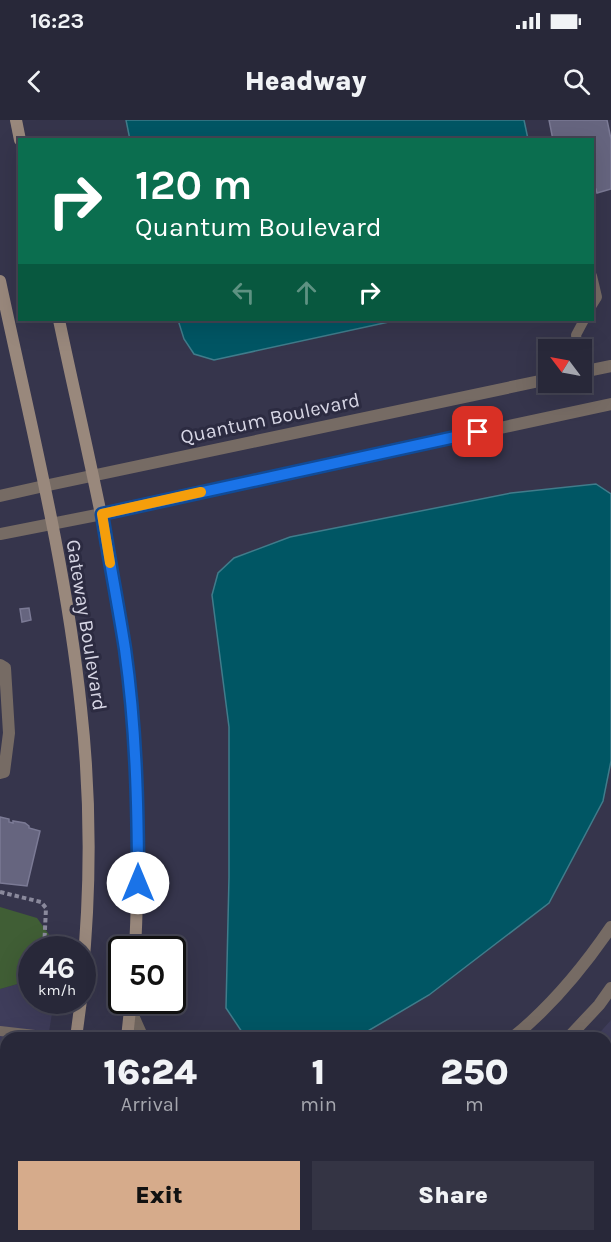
<!DOCTYPE html>
<html lang="en">
<head>
<meta charset="utf-8">
<style>
  :root { --surface:#282839; --page:#343444; --text:#f1f3f6; --muted:#a5a6ae; --line:#444453; --accent:#d6ab8b }
  body { margin:0; font-family:Karla,sans-serif; background:var(--page); color:var(--text); height:100vh; display:flex; flex-direction:column; font-size:22px; white-space:nowrap }
  * { box-sizing:border-box; margin:0 }
  p { font-size:20px; color:var(--muted) }
  .icon { flex:none; width:33px; height:33px; fill:none; stroke:currentColor; stroke-width:2; stroke-linecap:round; stroke-linejoin:round }
  .map { position:relative; flex:1; overflow:hidden }
  .drawer { position:absolute; left:0px; top:912px; width:612px; height:210px; display:flex; flex-direction:column; background:var(--surface); border-radius:18px 18px 0 0; box-shadow:0 6px 24px #0002,0 0 0 2px var(--line) }
  .drawer>* { flex:none }
  .banner { position:absolute; left:18px; top:18px; width:576px; height:183px; border-radius:0px; box-shadow:0 6px 24px #0002,0 0 0 2px var(--line); background:#0b6e4f; color:#fff; overflow:hidden }
  .needle { width:39px; rotate:302deg }
  .controls { position:absolute; left:538px; top:219px; display:grid; gap:12px }
  .controls a { display:grid; place-items:center; width:54px; height:54px; border-radius:0px; background:var(--surface); box-shadow:0 6px 24px #0002,0 0 0 2px var(--line); font-size:30px }
  .speed { position:absolute; left:18px; top:816px; display:flex; gap:12px; font-size:30px; font-weight:700; text-align:center }
  .speed>* { display:grid; place-content:center; width:78px; height:78px; border-radius:50%; background:var(--surface); box-shadow:0 6px 24px #0002,0 0 0 2px var(--line); line-height:1 }
  .speed small { font-size:15px; font-weight:400 }
  .speed .limit { border:3px solid #111; border-radius:9px; background:#fff; color:#111 }
  .pin { position:absolute; display:grid; place-items:center; width:51px; height:51px; color:#fff; margin:-26px; border-radius:12px; box-shadow:0 3px 9px #0006 }
  .me { position:absolute; width:66px; margin:-33px; rotate:0deg; stroke-linejoin:round; filter:drop-shadow(0 0 4px #0008) }
  .turn { display:flex; align-items:center; gap:21px; height:126px; padding:0 18px; font-size:27px }
  .turn .icon { width:78px; height:78px; stroke-width:2.5 }
  .turn b { display:block; font-size:42px; line-height:51px }
  .lanes { display:flex; align-items:center; height:57px; padding:0 18px; background:#0003; justify-content:center; gap:30px; direction:ltr }
  .lanes .off { opacity:.35 }
  .eta { display:flex; justify-content:space-evenly; align-items:center; height:102px; text-align:center }
  .eta b { font-size:36px; font-weight:800; line-height:42px }
  .button { display:flex; gap:12px; margin-top:auto; padding:12px 18px }
  .button a { flex:1; height:69px; border-radius:0px; background:var(--accent); color:#111; font-size:24px; font-weight:800; line-height:69px; text-align:center }
  .button a+a { background:var(--page); color:var(--text) }
  .status { display:flex; justify-content:space-between; align-items:center; height:42px; padding:0 30px; background:var(--surface); direction:ltr }
  .status svg { height:16px; fill:currentColor }
  header { display:flex; justify-content:space-between; align-items:center; height:78px; padding:0 18px; background:var(--surface); font-size:27px; font-weight:800 }
  .map>svg:first-child { display:block }
  .built { fill:#3f3d5b }
  .green { fill:#405e35 }
  .water { fill:#005664; stroke:#407c8b; stroke-width:1.5 }
  .building { fill:#66657f; stroke:#7b7a95; stroke-width:1.5 }
  .lines { fill:none; stroke-linecap:round; stroke-linejoin:round }
  .path { stroke:#8a899c; stroke-width:4; stroke-dasharray:4.5 3; stroke-linecap:butt }
  .service { stroke:#766b64; stroke-width:10 }
  .minor { stroke:#766b64; stroke-width:12 }
  .tertiary { stroke:#766b64; stroke-width:12 }
  .secondary { stroke:#99887c; stroke-width:12 }
  .route-casing { stroke:#114b97; stroke-width:15 }
  .route { stroke:#1a73e8; stroke-width:10 }
  .slow { stroke:#f59e0b; stroke-width:10 }
  .labels { text-anchor:middle; stroke-width:6; stroke-linejoin:round; paint-order:stroke }
  .street-label { font-size:20px; fill:#d7d6e5; stroke:#2c2b41 }
</style>
</head>
<body>
<div class="status"><b>16:23</b><svg viewBox="0 0 49 12"><path d="M0 12V9h3v3zM5 12V6h3v6zM10 12V3h3v9zM15 12V0h3v12zM26 1h20v11H26zM47 4h2v5h-2z"/></svg></div>
<header><svg class="icon" aria-label="back" viewBox="0 0 24 24"><path d="M15 5l-7 7 7 7"/></svg>Headway<svg class="icon" aria-label="search" viewBox="0 0 24 24"><circle cx="10" cy="10" r="6"/><path d="M15 15l6 6"/></svg></header>
<div class="map">
<svg width="611" height="1122" viewBox="0 0 611 1122">
  <rect width="100%" height="100%" fill="#36354c"/>
  <!-- built -->
  <g class="built">
    <path d="M21,863H31L32,880L54,881L48,918H6V1074L0,1095V869Z"/>
    <path d="M611,900V968L606,965V918H595Z"/>
  </g>
  <!-- green -->
  <path class="green" d="M0,787L37,798L58,827V829L32,830L31,863H21L0,869Z"/>
  <!-- water -->
  <g class="water">
    <path d="M126,0H524L528,19L130,20Z"/>
    <path d="M178,200H398L214,240L194,234L184,219Z"/>
    <path d="M596,364L611,374V641L603,681L549,783L429,875L356,918H246L226,888L229,757V607L212,475L218,453L234,438L290,417L511,373Z"/>
    <path d="M606,983L611,984V1122H556L555,1116H606Z"/>
  </g>
  <!-- building -->
  <g class="building">
    <path d="M549,0H607L611,19V69L597,73L596,69H592V20H553Z"/>
    <path d="M29,488L31,500L22,502L20,489Z"/>
    <path d="M0,697L9,699V702L13,703V701L25,703L29,706V708L40,711L27,766L0,763Z"/>
    <path d="M275,1116H355L358,1122H263Z"/>
    <path d="M445,1116H509L512,1122H448Z"/>
  </g>
  <g class="lines">
    <!-- path -->
    <g class="path">
      <path d="M0,772L41,782L46,788L44,830"/>
      <path d="M422,1122L432,1116"/>
    </g>
    <!-- service -->
    <g class="service">
      <path d="M592,156L597,177L592,185"/>
      <path d="M578,230L576,215L584,200"/>
      <path d="M0,911L61,918"/>
      <path d="M406,1116L409,1122"/>
    </g>
    <!-- minor -->
    <g class="minor">
      <path d="M582,252L611,246"/>
      <path d="M44,366L549,259"/>
      <path d="M102,394L611,284"/>
      <path d="M0,545L5,548L9,613L4,652L0,653"/>
      <path d="M130,889L143,918"/>
      <path d="M512,918C551,887 583,848 611,807"/>
      <path d="M568,918L599,885L611,868"/>
      <path d="M158,1122L167,1116"/>
    </g>
    <!-- tertiary -->
    <g class="tertiary">
      <path d="M0,376L44,366"/>
      <path d="M0,414L102,394"/>
    </g>
    <!-- secondary -->
    <g class="secondary">
      <path d="M16,0L20,20"/>
      <path d="M0,161C30,302 66,444 81,588C91,678 91,769 82,859"/>
      <path d="M59,200C82,309 109,418 125,530C139,629 140,730 135,830"/>
      <path d="M76,918L81,880"/>
      <path d="M127,918L131,880"/>
      <path d="M34,1122L36,1116"/>
      <path d="M87,1122L89,1116"/>
    </g>
  </g>
  <g class="lines">
    <defs>
      <path id="route" d="M138,763C138,685 136,607 125,529C118,484 109,439 102,394L478,312"/>
    </defs>
    <!-- route casing -->
    <use href="#route" class="route-casing"/>
    <!-- route -->
    <use href="#route" class="route"/>
    <!-- slow -->
    <path class="slow" d="M110,443L102,394L201,372"/>
  </g>
  <g class="labels">
    <!-- street labels -->
    <g class="street-label">
      <text transform="translate(270 298) rotate(-12)" y="7">Quantum Boulevard</text>
      <text transform="translate(87 505) rotate(81)" y="7">Gateway Boulevard</text>
    </g>
  </g>
</svg>
<div class="controls">
<a><svg class="needle" viewBox="-14 -14 28 28"><path d="M0-13l5 13h-10z" fill="#e53935"/><path d="M0 13l5-13h-10z" fill="#a5a6ae"/></svg></a>
</div>
<div class="speed"><div>46<small>km/h</small></div><div class="limit">50</div></div>
<div class="pin" style="left:478px;top:312px;background:#d93025"><svg class="icon" aria-label="arrive" viewBox="0 0 24 24"><path d="M6 21V4h12l-3 4 3 4H6"/></svg></div>
<svg class="me" style="left:138px;top:763px" viewBox="-20 -20 40 40"><circle r="19" fill="#fff"/><path d="M0-13L10 11 0 6-10 11z" fill="#1a73e8"/></svg>
<div class="banner">
<div class="turn"><svg class="icon" aria-label="right" viewBox="0 0 24 24"><path d="M7 20v-9h11M14 6l5 5-5 5"/></svg><div><b>120 m</b>Quantum Boulevard</div></div>
<div class="lanes"><svg class="icon off" aria-label="left" viewBox="0 0 24 24"><path d="M17 20v-9H6M10 6l-5 5 5 5"/></svg><svg class="icon off" aria-label="ahead" viewBox="0 0 24 24"><path d="M12 20V5M6 11l6-6 6 6"/></svg><svg class="icon" aria-label="right" viewBox="0 0 24 24"><path d="M7 20v-9h11M14 6l5 5-5 5"/></svg></div>
</div>
<section class="drawer">
<div class="eta">
<div><b>16:24</b><p>Arrival</p></div>
<div><b>1</b><p>min</p></div>
<div><b>250</b><p>m</p></div>
</div>
<div class="button"><a>Exit</a><a>Share</a></div>
</section>
</div>
</body>
</html>
